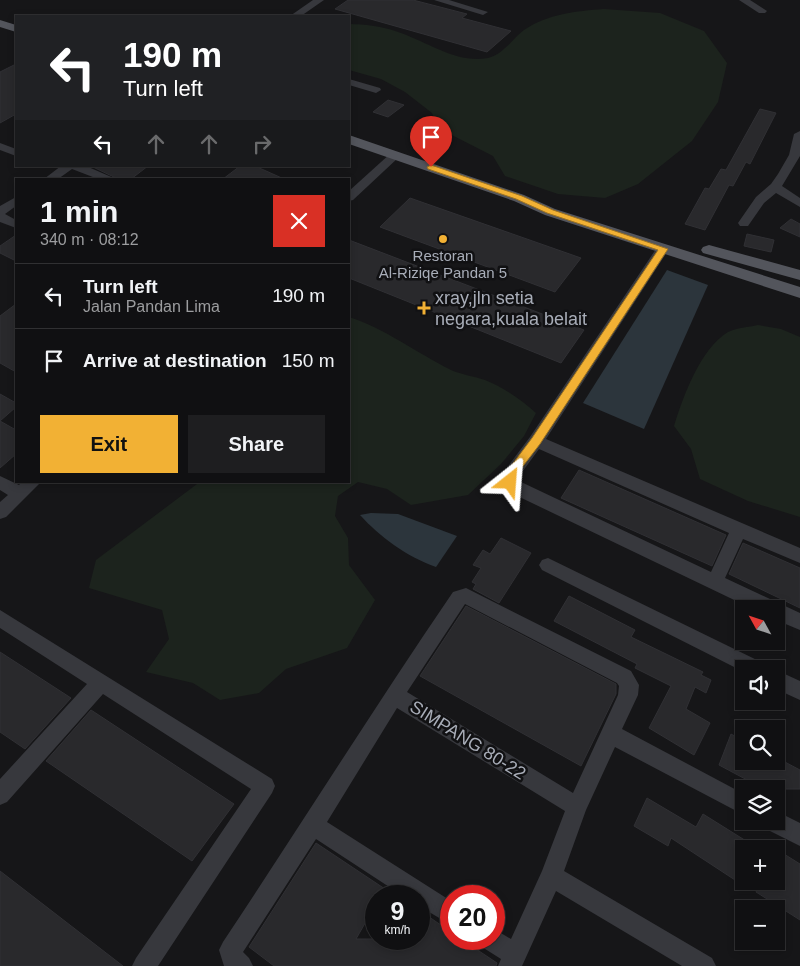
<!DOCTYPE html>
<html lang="en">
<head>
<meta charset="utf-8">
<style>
  :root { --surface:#101012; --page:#1e1e20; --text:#f1f3f6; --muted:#9c9d9f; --line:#303032; --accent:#f2b134 }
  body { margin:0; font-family:Helvetica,sans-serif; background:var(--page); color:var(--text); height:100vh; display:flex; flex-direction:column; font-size:19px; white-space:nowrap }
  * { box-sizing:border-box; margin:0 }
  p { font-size:16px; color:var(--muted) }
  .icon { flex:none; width:28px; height:28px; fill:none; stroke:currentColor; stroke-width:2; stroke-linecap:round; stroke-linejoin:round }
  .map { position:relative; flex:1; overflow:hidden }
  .drawer { position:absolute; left:15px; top:178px; width:335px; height:305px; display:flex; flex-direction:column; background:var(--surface); border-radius:0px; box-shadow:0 2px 8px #0003,0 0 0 1px var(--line) }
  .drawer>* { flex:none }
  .hud { position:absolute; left:15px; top:15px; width:335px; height:152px; border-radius:0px; box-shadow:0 2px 8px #0003,0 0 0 1px var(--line); background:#202124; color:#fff; overflow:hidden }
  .needle { width:32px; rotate:310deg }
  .fabs { position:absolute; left:735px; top:600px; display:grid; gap:10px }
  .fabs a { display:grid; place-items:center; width:50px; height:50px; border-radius:0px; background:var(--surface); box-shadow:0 2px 8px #0003,0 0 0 1px var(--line); font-size:25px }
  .speed { position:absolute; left:365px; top:885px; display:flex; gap:10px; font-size:25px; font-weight:700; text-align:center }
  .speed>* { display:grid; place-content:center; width:65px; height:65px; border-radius:50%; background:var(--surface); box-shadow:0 2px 8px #0003,0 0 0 1px var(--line); line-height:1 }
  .speed small { font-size:12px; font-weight:400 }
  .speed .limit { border:8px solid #d22; background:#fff; color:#111 }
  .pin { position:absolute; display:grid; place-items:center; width:42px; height:42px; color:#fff; margin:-51px -21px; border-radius:50% 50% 50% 0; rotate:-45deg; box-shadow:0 0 5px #0007 }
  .pin .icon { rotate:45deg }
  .me { position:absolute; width:55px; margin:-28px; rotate:28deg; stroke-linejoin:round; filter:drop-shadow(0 0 4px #0008) }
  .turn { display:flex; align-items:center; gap:18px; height:105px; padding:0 25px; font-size:22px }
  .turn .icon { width:65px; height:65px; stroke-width:2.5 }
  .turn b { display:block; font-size:35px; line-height:42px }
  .lanes { display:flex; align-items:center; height:48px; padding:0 25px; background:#0003; justify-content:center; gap:25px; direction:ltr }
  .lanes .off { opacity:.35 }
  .round { display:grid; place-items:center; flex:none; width:52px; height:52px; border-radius:0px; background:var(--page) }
  .summary { display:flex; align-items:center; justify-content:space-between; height:85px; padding:0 25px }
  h1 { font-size:30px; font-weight:700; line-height:38px }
  .button { display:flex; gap:10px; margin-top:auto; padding:10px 25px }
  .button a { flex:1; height:58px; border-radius:0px; background:var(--accent); color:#111; font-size:20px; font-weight:700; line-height:58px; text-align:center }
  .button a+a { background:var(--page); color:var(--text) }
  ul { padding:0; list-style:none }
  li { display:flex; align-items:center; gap:15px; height:65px; padding:0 25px; border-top:1px solid var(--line) }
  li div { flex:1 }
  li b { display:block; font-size:19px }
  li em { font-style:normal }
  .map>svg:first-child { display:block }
  .green { fill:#1c231d }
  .water { fill:#2c353c }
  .building { fill:#29292c; stroke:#303034 }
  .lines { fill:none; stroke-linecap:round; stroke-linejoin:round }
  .minor { fill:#37383d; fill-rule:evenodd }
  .major { fill:#53555c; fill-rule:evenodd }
  .route { fill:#f2b134; stroke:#9d7322 }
  .poi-dot { fill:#f2b134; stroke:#111113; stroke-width:2 }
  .labels { text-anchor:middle; stroke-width:5; stroke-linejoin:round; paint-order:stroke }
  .far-poi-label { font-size:15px; fill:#a8adb8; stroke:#111113 }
  .poi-label { font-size:18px; fill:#a8adb8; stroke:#111113; text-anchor:start }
  .street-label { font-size:18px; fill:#a8adb8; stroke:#111113 }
</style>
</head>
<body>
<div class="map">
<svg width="800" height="966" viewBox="0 0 800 966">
  <rect width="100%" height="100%" fill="#161618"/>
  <!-- green -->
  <g class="green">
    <path d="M604,9L660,13L704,31L727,63L718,102L692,141L638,184L605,198L558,194L505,176L493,156L438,128L432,113L405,92L381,79L349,70V24C365,24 386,27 401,33C429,43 458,64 488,58C503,55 513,38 524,30C548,14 576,11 604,9Z"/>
    <path d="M349,317C384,328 417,353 451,370C462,375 474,376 485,380C503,387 522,400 536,413L524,436L501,464L468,495L411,505L387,489L358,482L338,496L335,516L348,538L349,565L375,600L347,648L286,669L259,693L220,700L193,683L146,672L169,639L162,610L89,588L96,560L201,481H349Z"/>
    <path d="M758,325L781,329L800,337V517L748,501L700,479L691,449L674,426C683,397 700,349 728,332C736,328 749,327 758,325Z"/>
  </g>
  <!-- water -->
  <g class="water">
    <path d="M667,270L708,285L644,429L583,403Z"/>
    <path d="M371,513L398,514L457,536L436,567C407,557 380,537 360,515Z"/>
  </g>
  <!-- building -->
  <g class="building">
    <path d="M348,0H413L467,14L462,18L511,31L487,52L335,9Z"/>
    <path d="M16,64V114L0,123V72Z"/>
    <path d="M388,100L404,105L388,117L373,112Z"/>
    <path d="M760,109L776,113L750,164L746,162L733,186L729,185L705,230L685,224L705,188L709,189L721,169L726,170Z"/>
    <path d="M91,166H148L131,179H118Z"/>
    <path d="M240,166H255L284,179H223Z"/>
    <path d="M410,198L581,258L555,292L380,227Z"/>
    <path d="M791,219L800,224V237L780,228Z"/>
    <path d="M747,234L774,240L771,252L744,246Z"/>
    <path d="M16,235V261L0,253V246Z"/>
    <path d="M349,240L584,330L561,363L349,278Z"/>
    <path d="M16,304V372L0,363V316Z"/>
    <path d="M0,394L16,403V407L0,421Z"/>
    <path d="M0,421L16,430V454L0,468Z"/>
    <path d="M579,470L726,535L712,566L561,498Z"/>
    <path d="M501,538L531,553L499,603L473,589L476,584L472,582L481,568L473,565L483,550L490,554Z"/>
    <path d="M743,543L800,568V608L729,574Z"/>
    <path d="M569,596L635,630L631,637L703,672L701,675L711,680L706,693L695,687L686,709L710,723L694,755L649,728L671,686L635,668L637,664L554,621Z"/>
    <path d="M466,606L616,684V694L581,766L420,676Z"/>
    <path d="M0,652L71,698L25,749L0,732Z"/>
    <path d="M91,710L234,804L192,861L46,761Z"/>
    <path d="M731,734L744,741V761H783L800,770V789H764L719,765Z"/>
    <path d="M647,798L696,827L703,814L759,849H744V861L735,880L671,838L668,846L634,826Z"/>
    <path d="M316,843L385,889L381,896H376V904L356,939H419V910L451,932V939H461L497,963L496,966H274L249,947Z"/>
    <path d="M776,849L800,864V920L756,892L761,881H776Z"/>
    <path d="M0,871L123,966H0Z"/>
  </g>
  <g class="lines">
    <!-- minor -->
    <g class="minor">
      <path d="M313,0H324L301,16H290Z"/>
      <path d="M434,0H449L488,12L483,15Z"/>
      <path d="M739,0H750L767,11L765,13H759Z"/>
      <path d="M349,79L380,88L381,90L376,93L349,85Z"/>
      <path d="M800,131V156L782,186L800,198V207L776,193L764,203L748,226H740L738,223L756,197L771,184L778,174L789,155L794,134Z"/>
      <path d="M0,143L16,149V156L0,150Z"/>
      <path d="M395,152L399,153L401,155L399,157L353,200L349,201V191L391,153Z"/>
      <path d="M61,166H86L116,179H98L72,169L58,179H44Z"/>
      <path d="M16,197V206L5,214L16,220V228L0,222V206Z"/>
      <path d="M663,245L669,249L546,439L800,548V563L743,539L725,578L800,613V630L776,620V609H753L507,491L502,482L506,469L530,437L658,246ZM539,449L729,533L711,572L519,481L520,475Z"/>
      <path d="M0,476L19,485L23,481H42L6,517L0,519V502L8,495L0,490Z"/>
      <path d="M548,558L763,663L765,669H744V672L542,570L539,565L542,560Z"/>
      <path d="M466,588L631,671L639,685L638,695L622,729L744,794V815L615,747L586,810L564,871L712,958L716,966H682L556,891L522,966H498L501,959L482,947L479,939H494V929L511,939L542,871L565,811L397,708L327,822L451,901V925L419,906V896H403L316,839L243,952L249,958L253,966H224L219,950L223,942C300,826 374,708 453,592ZM465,604L617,683L619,686L618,695L573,793L407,692Z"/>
      <path d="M0,610L272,779L275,786L272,793L158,966H132L136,958L251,789L103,694L7,802L0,805V779L87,684L0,628Z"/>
      <path d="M776,670L800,681V700L776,689Z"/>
      <path d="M776,811L800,823V846L766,829L763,821H776Z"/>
    </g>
    <!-- major -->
    <g class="major">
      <path d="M0,20L16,25V32L0,27Z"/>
      <path d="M349,135L524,195L555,209L800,287V298L545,215L514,201L349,144Z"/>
      <path d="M709,245L800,270V280L703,253L701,250L703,247Z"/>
    </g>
  </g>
  <!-- route -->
  <path class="route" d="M431,165L522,196L553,210L668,249L540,444L517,474L514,485L510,487L504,482L508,470L532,438L658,250L547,213L516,199L428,169L427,167Z"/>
  <!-- markers -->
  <g class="poi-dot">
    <circle cx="443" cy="239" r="5"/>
    <path d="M421.5 300.5h5v5h5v5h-5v5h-5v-5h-5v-5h5z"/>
  </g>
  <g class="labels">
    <!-- far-poi labels -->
    <g class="far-poi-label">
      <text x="443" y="261">Restoran<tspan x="443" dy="17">Al-Riziqe Pandan 5</tspan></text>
    </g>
    <!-- poi labels -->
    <g class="poi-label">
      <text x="435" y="304">xray,jln setia<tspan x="435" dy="21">negara,kuala belait</tspan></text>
    </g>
    <!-- street labels -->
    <g class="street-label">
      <text transform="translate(468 740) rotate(32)" y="6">SIMPANG 80-22</text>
    </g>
  </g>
</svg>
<div class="fabs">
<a><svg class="needle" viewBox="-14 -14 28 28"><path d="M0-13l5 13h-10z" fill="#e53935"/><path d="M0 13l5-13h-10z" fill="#9c9d9f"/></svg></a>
<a><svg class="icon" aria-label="sound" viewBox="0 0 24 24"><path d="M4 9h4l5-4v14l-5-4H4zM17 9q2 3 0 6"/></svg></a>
<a><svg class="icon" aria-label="search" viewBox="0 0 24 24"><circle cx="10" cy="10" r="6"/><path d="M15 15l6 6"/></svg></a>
<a><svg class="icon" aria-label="layers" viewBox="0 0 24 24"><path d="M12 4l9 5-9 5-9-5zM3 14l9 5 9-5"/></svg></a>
<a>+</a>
<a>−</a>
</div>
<div class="speed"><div>9<small>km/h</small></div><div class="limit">20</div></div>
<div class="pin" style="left:431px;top:167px;background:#d93025"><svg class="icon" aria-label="arrive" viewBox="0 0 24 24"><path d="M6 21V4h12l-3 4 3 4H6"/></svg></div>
<svg class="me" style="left:510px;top:482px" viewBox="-20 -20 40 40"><path d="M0-17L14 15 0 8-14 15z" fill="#f2b134" stroke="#fff" stroke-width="4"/></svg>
<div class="hud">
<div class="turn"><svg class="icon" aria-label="left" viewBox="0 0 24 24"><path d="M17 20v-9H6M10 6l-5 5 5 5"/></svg><div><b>190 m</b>Turn left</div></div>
<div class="lanes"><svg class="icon" aria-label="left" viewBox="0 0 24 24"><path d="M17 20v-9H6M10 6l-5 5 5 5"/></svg><svg class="icon off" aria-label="ahead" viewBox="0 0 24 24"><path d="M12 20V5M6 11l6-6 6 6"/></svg><svg class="icon off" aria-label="ahead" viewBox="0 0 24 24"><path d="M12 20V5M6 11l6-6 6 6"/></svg><svg class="icon off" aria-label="right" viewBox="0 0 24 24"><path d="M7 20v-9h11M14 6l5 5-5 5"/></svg></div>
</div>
<section class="drawer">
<div class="summary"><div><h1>1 min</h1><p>340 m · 08:12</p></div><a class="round" style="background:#d93025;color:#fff"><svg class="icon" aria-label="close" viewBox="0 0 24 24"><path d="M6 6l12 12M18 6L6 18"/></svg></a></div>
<ul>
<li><svg class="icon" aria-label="left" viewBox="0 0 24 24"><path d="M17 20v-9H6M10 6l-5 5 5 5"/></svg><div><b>Turn left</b><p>Jalan Pandan Lima</p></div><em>190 m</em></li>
<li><svg class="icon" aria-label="arrive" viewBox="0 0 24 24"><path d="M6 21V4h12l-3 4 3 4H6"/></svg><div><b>Arrive at destination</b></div><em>150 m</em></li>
</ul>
<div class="button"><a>Exit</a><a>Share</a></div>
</section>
</div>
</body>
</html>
